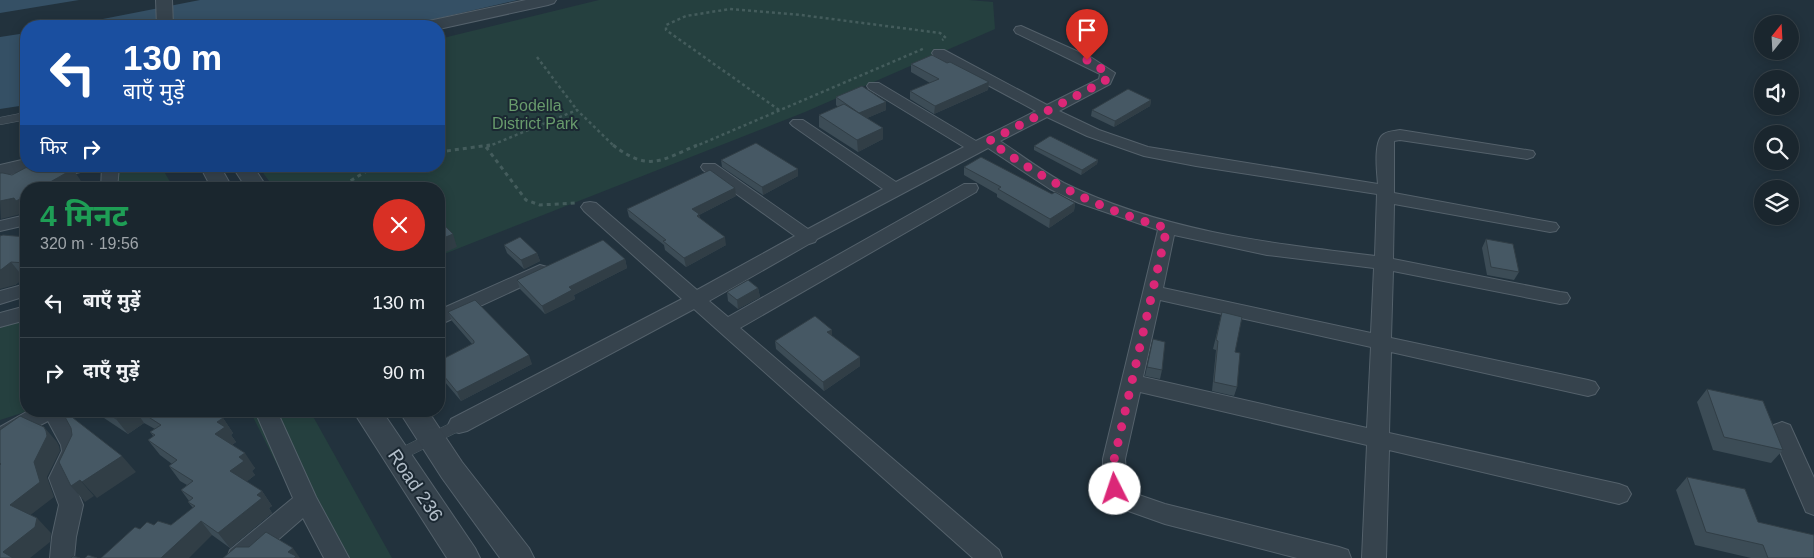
<!DOCTYPE html>
<html lang="hi">
<head>
<meta charset="utf-8">
<style>
  :root { --surface:#1a262e; --page:#27323a; --text:#f1f3f6; --muted:#9fa5aa; --line:#38434a }
  body { margin:0; font-family:Arial,"Noto Sans Devanagari",sans-serif; background:var(--page); color:var(--text); height:100vh; display:flex; flex-direction:column; font-size:19px; white-space:nowrap }
  * { box-sizing:border-box; margin:0 }
  p { font-size:16px; color:var(--muted) }
  .icon { flex:none; width:28px; height:28px; fill:none; stroke:currentColor; stroke-width:2; stroke-linecap:round; stroke-linejoin:round }
  .map { position:relative; flex:1; overflow:hidden }
  .sheet { position:absolute; left:20px; top:182px; width:425px; height:235px; display:flex; flex-direction:column; background:var(--surface); border-radius:20px; box-shadow:0 2px 12px #0003,0 0 0 1px var(--line) }
  .sheet>* { flex:none }
  .guide { position:absolute; left:20px; top:20px; width:425px; height:152px; border-radius:20px; box-shadow:0 2px 12px #0003,0 0 0 1px var(--line); background:#1a4fa0; color:#fff; overflow:hidden }
  .needle { width:32px; rotate:18deg }
  .controls { position:absolute; left:1754px; top:15px; display:grid; gap:10px }
  .controls a { display:grid; place-items:center; width:45px; height:45px; border-radius:50%; background:var(--surface); box-shadow:0 2px 12px #0003,0 0 0 1px var(--line); font-size:25px }
  .pin { position:absolute; display:grid; place-items:center; width:42px; height:42px; color:#fff; margin:-51px -21px; border-radius:50% 50% 50% 0; rotate:-45deg; box-shadow:0 0 5px #0007 }
  .pin .icon { rotate:45deg }
  .me { position:absolute; width:55px; margin:-28px; rotate:356deg; stroke-linejoin:round; filter:drop-shadow(0 0 4px #0008) }
  .turn { display:flex; align-items:center; gap:18px; height:105px; padding:0 20px; font-size:22px }
  .turn .icon { width:65px; height:65px; stroke-width:2.5 }
  .turn b { display:block; font-size:35px; line-height:42px }
  .then { display:flex; align-items:center; height:48px; padding:0 20px; background:#0003; gap:10px; font-size:19px }
  .round { display:grid; place-items:center; flex:none; width:52px; height:52px; border-radius:26px; background:var(--page) }
  .summary { display:flex; align-items:center; justify-content:space-between; height:85px; padding:0 20px }
  h1 { font-size:30px; font-weight:700; line-height:38px; color:#1e9e55 }
  ul { padding:0; list-style:none }
  li { display:flex; align-items:center; gap:15px; height:70px; padding:0 20px; border-top:1px solid var(--line) }
  li div { flex:1 }
  li b { display:block; font-size:19px }
  li em { font-style:normal }
  .map>svg:first-child { display:block }
  .green { fill:#25403f }
  .water { fill:#355065 }
  .lines { fill:none; stroke-linecap:round; stroke-linejoin:round }
  .service-far1-casing { stroke:#54616b; stroke-width:8 }
  .service-casing { stroke:#54616b; stroke-width:12 }
  .minor-casing { stroke:#54616b; stroke-width:2 }
  .tertiary-casing { stroke:#54616b; stroke-width:2 }
  .path-far1 { stroke:#445c5c; stroke-width:2.5; stroke-dasharray:3 3; stroke-linecap:butt }
  .path { stroke:#445c5c; stroke-width:3; stroke-dasharray:4 4; stroke-linecap:butt }
  .service-far1 { stroke:#36434d; stroke-width:7 }
  .service { stroke:#36434d; stroke-width:11 }
  .minor { fill:#36434d; fill-rule:evenodd }
  .tertiary { fill:#36434d; fill-rule:evenodd }
  .wall { fill:#3c4c56 }
  .shaded-wall { fill:#313e46 }
  .building { fill:#465864; stroke:#313e46 }
  .route { stroke:#db2777; stroke-width:9; stroke-dasharray:0 16.2 }
  .labels { text-anchor:middle; stroke-width:4; stroke-linejoin:round; paint-order:stroke }
  .park-label { font-size:16px; fill:#689b6c; stroke:#1b2832 }
  .near-street-label { font-size:19px; fill:#b2bec9; stroke:#1b2832 }
</style>
</head>
<body>
<div class="map">
<svg width="1814" height="558" viewBox="0 0 1814 558">
  <rect width="100%" height="100%" fill="#22323d"/>
  <!-- green -->
  <g class="green">
    <path d="M599,0H969L993,2L995,29L805,112L439,256V189H275L258,166H439V39Z"/>
    <path d="M115,166H161L174,189H115Z"/>
    <path d="M26,318V411H28L0,420V324Z"/>
    <path d="M250,411H310L392,558H324Z"/>
  </g>
  <!-- water -->
  <g class="water">
    <path d="M0,0H79L0,13Z"/>
    <path d="M200,0H518L405,26H67Z"/>
    <path d="M26,33V105L0,109V37Z"/>
  </g>
  <g class="lines">
    <defs>
      <path id="service-far1" d="M0,121L26,116"/>
      <path id="service" d="M399,455L459,425"/>
      <g id="minor">
        <path d="M1021,26L1092,58L1115,73L1110,84L1059,111L1099,130L1148,147L1378,184C1377,172 1373,140 1384,134C1388,131 1395,131 1400,130L1533,151L1535,154L1533,157L1527,159L1400,140L1394,141V193L1550,222L1556,223L1559,227L1556,231L1550,232L1394,204L1393,259L1560,292L1567,293L1570,298L1567,303L1560,304L1393,271L1391,338L1588,380L1595,382L1599,388L1595,394L1588,396L1391,352L1389,433L1619,484L1627,487L1631,494L1627,501L1619,504L1389,450L1386,558H1362L1367,445L1140,392L1125,459L1127,485L1136,494L1165,504L1339,547L1348,550L1351,558H1297L1165,524L1120,508L1107,496L1103,489V459L1158,230L1079,203L1050,189L988,148L817,239L815,242L809,244L709,301L728,317L964,184H976L978,188L976,192L740,328L999,550L1002,558H973L694,309L467,431L459,433L451,431L448,425L451,419L682,299L584,211L581,207L584,203L590,202L596,203L697,290L795,236L703,170L701,167L703,164H715L808,229L883,189L793,126L790,123L793,120H803L896,182L964,147L869,89L867,86L869,83H879L976,141L1036,111L934,56L932,53L934,50H944L1047,105L1099,79L1100,74L1016,33L1014,30L1016,27ZM1047,117L1087,136L1144,156L1196,166L1377,194L1375,256C1268,243 1162,231 1064,183C1042,171 1021,155 1000,141ZM1174,235L1267,255L1374,268L1371,333L1163,288ZM1160,300L1371,347L1367,428L1143,377Z"/>
        <path d="M61,166H93L91,169L85,171L0,189V179Z"/>
        <path d="M102,166L119,167L117,189H101Z"/>
        <path d="M26,215V225L0,231V221Z"/>
        <path d="M540,265L547,267L549,271L547,275L439,325V310Z"/>
        <path d="M26,284V296L0,304V291Z"/>
        <path d="M26,306V320L0,327V313Z"/>
        <path d="M28,411H64L83,445L84,452L74,470L72,478L83,505L76,537L74,558H50L52,537L59,505L49,478L62,451L61,445L48,421L0,446V427Z"/>
        <path d="M255,411H277L316,497L349,558H324L303,518L257,558H227L230,550L293,498Z"/>
        <path d="M1782,422L1790,425L1814,478V515L1806,512L1771,431L1774,425Z"/>
      </g>
      <g id="tertiary">
        <path d="M156,0H172L173,26H157Z"/>
        <path d="M526,0H556L554,3L548,5L439,29V26H422L424,22Z"/>
        <path d="M26,159V166H35L33,169L0,177V165Z"/>
        <path d="M200,166H220L233,189H212Z"/>
        <path d="M232,166H253L268,189H247Z"/>
        <path d="M353,411H382L475,548L480,558H447Z"/>
        <path d="M399,411H428L462,462L529,548L534,558H500L442,478Z"/>
      </g>
    </defs>
    <!-- service-far1 casing -->
    <use href="#service-far1" class="service-far1-casing"/>
    <!-- service casing -->
    <use href="#service" class="service-casing"/>
    <!-- minor casing -->
    <use href="#minor" class="minor-casing"/>
    <!-- tertiary casing -->
    <use href="#tertiary" class="tertiary-casing"/>
    <!-- path-far1 -->
    <g class="path-far1">
      <path d="M537,57L577,110"/>
      <path d="M779,110L666,30V25L686,16L730,9L801,15L940,33L946,38L942,40"/>
      <path d="M487,147L577,110L615,147"/>
      <path d="M694,147L925,48"/>
    </g>
    <!-- path -->
    <g class="path">
      <path d="M613,145C648,172 661,161 697,145"/>
      <path d="M486,147L526,200L540,205L575,203"/>
      <path d="M439,152L490,145"/>
      <path d="M337,189L375,166"/>
    </g>
    <!-- service-far1 -->
    <use href="#service-far1" class="service-far1"/>
    <!-- service -->
    <use href="#service" class="service"/>
    <!-- minor -->
    <use href="#minor" class="minor"/>
    <!-- tertiary -->
    <use href="#tertiary" class="tertiary"/>
  </g>
  <!-- wall -->
  <g class="wall">
    <path d="M947,63L989,82L988,90L934,114L910,99V91L930,83L911,72V64Z"/>
    <path d="M836,97L886,110L867,118L883,139L858,152L819,127V115L838,107L836,105Z"/>
    <path d="M1151,100L1150,106L1114,127L1091,116L1092,110Z"/>
    <path d="M1034,146L1098,160L1097,164L1081,175L1034,150Z"/>
    <path d="M721,160L798,169V176L763,195L722,167Z"/>
    <path d="M964,167L1052,194L1075,203L1074,211L1049,228L997,197V194L964,175Z"/>
    <path d="M736,196L699,215L700,218L726,245L686,267L665,250L664,245L629,217L627,209Z"/>
    <path d="M0,236L26,237V278H24L15,285Z"/>
    <path d="M1486,239L1519,272L1514,280L1487,275L1482,248Z"/>
    <path d="M504,245L537,253L540,261L524,269L507,253Z"/>
    <path d="M625,259L627,268L574,295L575,299L545,314L520,289L517,280Z"/>
    <path d="M758,288L760,297L738,309L728,301L727,292Z"/>
    <path d="M448,312L532,364L461,401L439,375V361L472,344L452,321Z"/>
    <path d="M1222,312L1235,352L1237,387L1234,396L1212,391L1216,350L1213,349Z"/>
    <path d="M832,330V336L860,357V366L824,391L776,349L775,341Z"/>
    <path d="M1153,339L1162,370L1160,379L1145,376Z"/>
    <path d="M1707,389L1783,450L1771,463L1713,450L1697,402Z"/>
    <path d="M98,411H214L213,412L223,418L233,433L231,435L236,442L232,445L255,468L252,471L255,475L246,482L262,491L272,506L269,508L272,513L230,548L212,535L140,529L154,525H171L193,508L188,502L189,501L181,490L187,485L180,481L169,466L172,464L160,455L148,440L154,437L150,432L155,429L144,423L128,434L104,418Z"/>
    <path d="M1687,477L1758,522L1814,558H1751L1695,545L1676,490Z"/>
  </g>
  <!-- shaded-wall -->
  <g class="shaded-wall">
    <path d="M989,82L988,90L934,114L935,106Z"/>
    <path d="M1151,100L1150,106L1114,127L1115,121Z"/>
    <path d="M886,102V110L860,121L859,113Z"/>
    <path d="M883,128V139L858,152L857,140Z"/>
    <path d="M1098,160L1097,164L1081,175L1082,170Z"/>
    <path d="M73,169L83,184L75,189H38Z"/>
    <path d="M798,169V176L763,195L762,187Z"/>
    <path d="M735,188L736,196L699,215L701,223L692,209Z"/>
    <path d="M26,196V215L25,213L1,219L0,201Z"/>
    <path d="M1075,203L1074,211L1049,228L1050,219Z"/>
    <path d="M453,234L457,247L439,255V240Z"/>
    <path d="M725,237L726,245L686,267L684,258Z"/>
    <path d="M537,253L540,261L524,269L521,260Z"/>
    <path d="M625,259L627,268L574,295L575,299L545,314L542,306L569,287Z"/>
    <path d="M11,262L24,278L15,285L0,289V270Z"/>
    <path d="M758,288L760,297L738,309L737,300Z"/>
    <path d="M832,330V338L827,332Z"/>
    <path d="M529,355L532,364L461,401L457,392Z"/>
    <path d="M860,357V366L824,391L823,382Z"/>
    <path d="M128,411H136L144,423L128,434L116,419Z"/>
    <path d="M223,418L233,433L231,435L236,442L226,449L215,434L217,422Z"/>
    <path d="M44,427L57,442L59,446L60,451L47,477L54,497L24,520L10,505L34,462Z"/>
    <path d="M245,453L255,468L252,471L255,475L241,486L230,471L239,457Z"/>
    <path d="M122,456L136,472L97,498L82,482Z"/>
    <path d="M80,480L94,496L85,502L71,486Z"/>
    <path d="M262,491L272,506L269,508L272,513L230,548L218,533L257,495Z"/>
    <path d="M37,518L51,533L50,542L30,558H8L3,552Z"/>
    <path d="M201,521L212,535L189,558H161Z"/>
    <path d="M293,548L300,558H293L288,552Z"/>
  </g>
  <!-- building -->
  <g class="building">
    <path d="M932,55L947,63L950,62L989,82L935,106L910,91L939,79L911,64Z"/>
    <path d="M862,86L886,102L859,113L836,97Z"/>
    <path d="M1128,89L1151,100L1115,121L1092,110Z"/>
    <path d="M844,104L883,128L857,140L819,115Z"/>
    <path d="M1050,136L1098,160L1082,170L1034,146Z"/>
    <path d="M756,143L798,169L762,187L721,160Z"/>
    <path d="M981,157L1052,194L1055,192L1075,203L1050,219L998,189L1001,187L964,167Z"/>
    <path d="M33,166H62L73,169L38,189H26V196L16,201L14,198L0,201V173H3L12,175L25,168Z"/>
    <path d="M710,170L735,188L692,209L699,214L697,216L725,237L684,258L663,241L666,240L627,209Z"/>
    <path d="M439,220L453,234L439,240Z"/>
    <path d="M3,235L26,237V263L11,262L2,269L0,270V236Z"/>
    <path d="M520,237L537,253L521,260L504,245Z"/>
    <path d="M1486,239L1513,244L1519,272L1491,267Z"/>
    <path d="M603,240L625,259L569,287L572,290L542,306L517,280Z"/>
    <path d="M748,280L758,288L737,300L727,292Z"/>
    <path d="M475,300L529,355L457,392L439,370V361L474,343V341L448,312Z"/>
    <path d="M1222,312L1242,317L1235,352L1240,353L1237,387L1214,382L1218,341L1216,340Z"/>
    <path d="M815,316L832,330L827,332L860,357L823,382L775,341Z"/>
    <path d="M1153,339L1165,342L1162,370L1147,367Z"/>
    <path d="M1707,389L1763,401L1783,450L1724,437Z"/>
    <path d="M104,411H128L116,419Z"/>
    <path d="M139,411H212L223,418L217,422L225,427L215,434L245,453L239,457L244,461L230,471L262,491L257,495L262,498L218,533L201,521L161,558H101L135,527L140,529L147,522L154,525L158,521L171,525L195,506L188,502L193,498L181,490L193,481L169,466L177,460L148,440L155,435L150,432L161,425Z"/>
    <path d="M68,414L122,456L82,482L80,480L71,486L59,462L72,435L71,428L65,417Z"/>
    <path d="M20,416L44,427L46,431L47,436L34,462L40,482L10,505L37,518L35,527L3,552L13,558H0V465L1,464L0,463V430Z"/>
    <path d="M1687,477L1745,489L1758,522L1814,535V558H1768L1763,545L1706,532Z"/>
    <path d="M266,532L293,548L288,552L296,556L294,558H223L236,547H249Z"/>
    <path d="M88,555L97,558H85Z"/>
    <path d="M73,556L80,558H71Z"/>
  </g>
  <g class="lines">
    <!-- route -->
    <path class="route" d="M1087,60L1108,73L1105,81L989,141C1047,182 1098,209 1167,228L1114,460L1115,489"/>
  </g>
  <g class="labels">
    <!-- park labels -->
    <g class="park-label">
      <text x="535" y="111">Bodella<tspan x="535" dy="18">District Park</tspan></text>
    </g>
    <!-- near-street labels -->
    <g class="near-street-label">
      <text transform="translate(416 485) rotate(56)" y="7">Road 236</text>
    </g>
  </g>
</svg>
<div class="controls">
<a><svg class="needle" viewBox="-14 -14 28 28"><path d="M0-13l5 13h-10z" fill="#e53935"/><path d="M0 13l5-13h-10z" fill="#9fa5aa"/></svg></a>
<a><svg class="icon" aria-label="sound" viewBox="0 0 24 24"><path d="M4 9h4l5-4v14l-5-4H4zM17 9q2 3 0 6"/></svg></a>
<a><svg class="icon" aria-label="search" viewBox="0 0 24 24"><circle cx="10" cy="10" r="6"/><path d="M15 15l6 6"/></svg></a>
<a><svg class="icon" aria-label="layers" viewBox="0 0 24 24"><path d="M12 4l9 5-9 5-9-5zM3 14l9 5 9-5"/></svg></a>
</div>
<div class="pin" style="left:1087px;top:60px;background:#d93025"><svg class="icon" aria-label="arrive" viewBox="0 0 24 24"><path d="M6 21V4h12l-3 4 3 4H6"/></svg></div>
<svg class="me" style="left:1115px;top:489px" viewBox="-20 -20 40 40"><circle r="19" fill="#fff"/><path d="M0-13L10 11 0 6-10 11z" fill="#db2777"/></svg>
<div class="guide">
<div class="turn"><svg class="icon" aria-label="left" viewBox="0 0 24 24"><path d="M17 20v-9H6M10 6l-5 5 5 5"/></svg><div><b>130 m</b>बाएँ मुड़ें</div></div>
<div class="then">फिर<svg class="icon" aria-label="right" viewBox="0 0 24 24"><path d="M7 20v-9h11M14 6l5 5-5 5"/></svg></div>
</div>
<section class="sheet">
<div class="summary"><div><h1>4 मिनट</h1><p>320 m · 19:56</p></div><a class="round" style="background:#d93025;color:#fff"><svg class="icon" aria-label="close" viewBox="0 0 24 24"><path d="M6 6l12 12M18 6L6 18"/></svg></a></div>
<ul>
<li><svg class="icon" aria-label="left" viewBox="0 0 24 24"><path d="M17 20v-9H6M10 6l-5 5 5 5"/></svg><div><b>बाएँ मुड़ें</b></div><em>130 m</em></li>
<li><svg class="icon" aria-label="right" viewBox="0 0 24 24"><path d="M7 20v-9h11M14 6l5 5-5 5"/></svg><div><b>दाएँ मुड़ें</b></div><em>90 m</em></li>
</ul>
</section>
</div>
</body>
</html>
